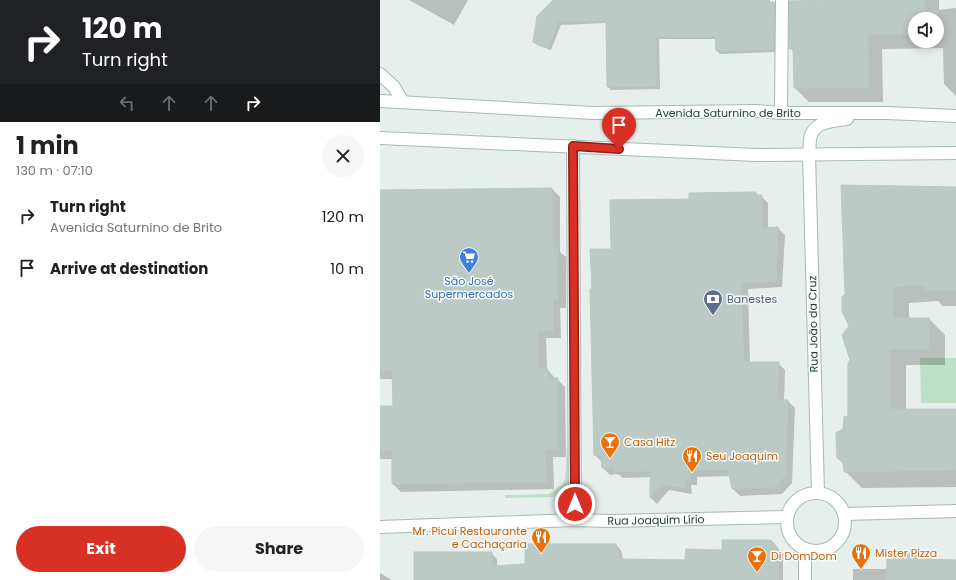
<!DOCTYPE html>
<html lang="en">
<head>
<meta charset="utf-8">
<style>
  :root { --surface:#fff; --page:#f6f6f6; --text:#202124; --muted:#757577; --accent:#d93025 }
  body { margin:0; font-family:Poppins,sans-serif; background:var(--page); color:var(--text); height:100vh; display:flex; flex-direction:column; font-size:15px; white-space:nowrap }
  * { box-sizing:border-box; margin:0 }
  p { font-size:13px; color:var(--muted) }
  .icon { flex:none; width:22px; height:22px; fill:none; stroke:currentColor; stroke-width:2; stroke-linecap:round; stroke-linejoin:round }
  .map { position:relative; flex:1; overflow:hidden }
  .drawer { display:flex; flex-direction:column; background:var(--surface); width:380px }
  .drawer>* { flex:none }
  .guide { background:#202124; color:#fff; overflow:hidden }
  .controls { position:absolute; left:528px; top:12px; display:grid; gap:8px }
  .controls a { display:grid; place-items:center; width:36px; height:36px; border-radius:50%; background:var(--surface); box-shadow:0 2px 10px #0003; font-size:20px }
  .pin { position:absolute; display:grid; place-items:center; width:34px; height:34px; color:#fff; margin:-41px -17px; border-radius:50% 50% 50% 0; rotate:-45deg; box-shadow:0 0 4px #0007 }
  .pin .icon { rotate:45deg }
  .me { position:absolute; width:44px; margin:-22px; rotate:0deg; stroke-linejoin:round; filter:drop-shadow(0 0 3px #0008) }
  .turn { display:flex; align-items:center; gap:14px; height:84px; padding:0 16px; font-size:18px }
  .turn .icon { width:52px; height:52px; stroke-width:2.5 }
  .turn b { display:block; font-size:28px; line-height:34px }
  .lanes { display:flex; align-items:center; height:38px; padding:0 16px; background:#0003; justify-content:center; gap:20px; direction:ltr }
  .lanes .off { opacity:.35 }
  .round { display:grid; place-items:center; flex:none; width:42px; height:42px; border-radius:21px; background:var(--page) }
  .head { display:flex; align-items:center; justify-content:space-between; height:68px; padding:0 16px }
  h1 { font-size:24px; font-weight:700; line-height:30px }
  .action { display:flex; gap:8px; margin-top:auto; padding:8px 16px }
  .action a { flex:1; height:46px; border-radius:24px; background:var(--accent); color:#fff; font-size:16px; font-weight:700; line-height:46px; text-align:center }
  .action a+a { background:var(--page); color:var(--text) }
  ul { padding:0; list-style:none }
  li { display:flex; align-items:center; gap:12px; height:52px; padding:0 16px }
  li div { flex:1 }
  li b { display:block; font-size:15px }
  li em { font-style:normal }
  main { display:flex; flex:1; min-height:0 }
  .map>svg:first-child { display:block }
  .green { fill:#bfe0c8 }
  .shadow { fill:#0003; fill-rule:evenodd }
  .building { fill:#bbcac4; stroke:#b8c9c2 }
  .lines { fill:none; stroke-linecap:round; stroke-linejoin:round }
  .street-casing { stroke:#a8b8b2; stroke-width:14 }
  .secondary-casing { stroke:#a4bbb3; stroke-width:14 }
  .street { stroke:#fff; stroke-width:12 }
  .secondary { stroke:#fff; stroke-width:12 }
  .route-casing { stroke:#8d1f18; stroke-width:10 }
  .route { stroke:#d93025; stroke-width:7 }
  .labels { text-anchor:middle; stroke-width:3; stroke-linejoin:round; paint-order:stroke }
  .street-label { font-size:11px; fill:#24423a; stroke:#f7fbf9 }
  .shop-label { font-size:11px; fill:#366cbe; stroke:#f7fbf9 }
  .service-label { font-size:11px; fill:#4e5e75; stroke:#f7fbf9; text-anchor:start }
  .food-label { font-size:11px; fill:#c56008; stroke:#f7fbf9; text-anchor:start }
</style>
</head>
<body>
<main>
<section class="drawer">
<div class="guide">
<div class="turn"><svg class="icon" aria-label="right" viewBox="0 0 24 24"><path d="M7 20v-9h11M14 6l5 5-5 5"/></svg><div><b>120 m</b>Turn right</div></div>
<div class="lanes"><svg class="icon off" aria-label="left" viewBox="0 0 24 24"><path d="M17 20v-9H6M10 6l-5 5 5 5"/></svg><svg class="icon off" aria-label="ahead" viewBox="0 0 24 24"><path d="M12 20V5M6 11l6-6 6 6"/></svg><svg class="icon off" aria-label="ahead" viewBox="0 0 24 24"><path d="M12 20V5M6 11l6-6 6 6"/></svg><svg class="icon" aria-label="right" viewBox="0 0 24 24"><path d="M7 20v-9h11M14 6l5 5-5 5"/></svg></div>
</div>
<div class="head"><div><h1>1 min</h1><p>130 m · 07:10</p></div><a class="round"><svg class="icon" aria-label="close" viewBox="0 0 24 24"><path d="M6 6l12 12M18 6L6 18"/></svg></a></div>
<ul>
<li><svg class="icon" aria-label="right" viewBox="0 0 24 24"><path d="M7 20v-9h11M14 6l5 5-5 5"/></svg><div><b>Turn right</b><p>Avenida Saturnino de Brito</p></div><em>120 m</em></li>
<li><svg class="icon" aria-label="arrive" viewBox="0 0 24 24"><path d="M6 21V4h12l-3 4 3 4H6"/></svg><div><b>Arrive at destination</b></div><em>10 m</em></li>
</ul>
<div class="action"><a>Exit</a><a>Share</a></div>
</section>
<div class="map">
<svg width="576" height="580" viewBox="0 0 576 580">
  <rect width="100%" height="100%" fill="#e6efeb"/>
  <!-- green -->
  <g class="green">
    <path d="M540,358H576V403H541Z"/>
    <path d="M190,446L189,483L182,491L173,497L125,498V495L169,494L183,484L185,479L187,447Z"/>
  </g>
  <!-- shadow -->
  <g class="shadow">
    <path d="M29,0H88L74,25Z"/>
    <path d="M174,0H390V3H394L397,6V52L340,54L337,51L336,39H279L280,89L231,90L228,87L227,23L181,25L171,50L157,45L154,42Z"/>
    <path d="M477,0H559V10L576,8V96L564,84L563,48L502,49L503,102H429L415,88L414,52L410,48ZM535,19H557V41H535Z"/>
    <path d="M576,187V306H563L558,301L529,303V319H549L565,335V365H526V410H576V487L482,488L465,471L464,465L458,458L464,430L469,418L471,361L463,335Z"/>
    <path d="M172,189L180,197V252L186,257V308H180L181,338H166L167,369L174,377L175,379H177L185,387L186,457H173L174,489L21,492L13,484V459H0V407H14L13,379H0V191Z"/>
    <path d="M376,193L379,196H381L388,203V229L398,228L405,235L402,287L368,289L370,363H398L405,370L404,401H408L415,408L412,483L402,494L360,496L353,489L350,476L317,477V485H311L312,494L289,490L277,504L271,498V477L243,478L238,474L230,475L223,468L222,462L215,455L213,290L232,250L310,200Z"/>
    <path d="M391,541L403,554V580H35L111,553L117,559V566L146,565L236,545L241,550L243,560L306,561L343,551Z"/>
    <path d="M546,554L553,560L576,561V580H473V569H508L514,561Z"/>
    <path d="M0,573L12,580H0Z"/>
  </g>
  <!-- building -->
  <g class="building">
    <path d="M173,0H388V2H394V49L336,51L335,36L276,37L277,86L227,87L226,21L178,22L168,48L153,42L157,16Z"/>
    <path d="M452,0H545V10L558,9V34L557,19H535V34L488,35L489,88H414L413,48L409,49V1Z"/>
    <path d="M461,185L576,187V290H545V285L513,287V318H549V349H510V409H576V470L464,472L463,462L457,458L456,433L463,429L464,416L468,417V363L470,360L462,335L469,326L462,311V297L465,294Z"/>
    <path d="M172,188L173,248H178V300H173V331H158L159,368H167L169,378H178V449L165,450L167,482L12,484V451H0V406H13L12,371H0V190Z"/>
    <path d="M376,192V195H382V228L398,227L396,281L361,283L364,362H399L397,400H408L406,475L395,487L352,489L348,470H310V479H305V488L282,484L270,498V471L235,472V468H222L221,456L214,455L210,289H212L210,249H231L230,200L309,199V193Z"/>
    <path d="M342,540H391L398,548L399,580H34V552H112V566L145,564V544H236L239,559L305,560L306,549L342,550Z"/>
    <path d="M513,553H546V559L576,560V580H506L507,559L513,560Z"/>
  </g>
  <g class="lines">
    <defs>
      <g id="street">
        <path d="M0,74L14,87L23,102"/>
        <path d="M401,113L402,0"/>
        <path d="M193,146L195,520"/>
        <path d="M429,155L438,493"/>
        <circle cx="436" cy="522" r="29"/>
        <path d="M464,514L576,511"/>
        <path d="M0,527L195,520L230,521L407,517"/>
        <path d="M425,549V580"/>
      </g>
      <g id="secondary">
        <path d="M0,101L214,113L377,111L401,113H507L576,116"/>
        <path d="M0,138L376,155L576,153"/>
        <path d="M429,155C430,149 429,141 431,135C436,121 454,121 467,119"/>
      </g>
    </defs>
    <!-- street casing -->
    <use href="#street" class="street-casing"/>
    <!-- secondary casing -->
    <use href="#secondary" class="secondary-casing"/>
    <!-- street -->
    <use href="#street" class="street"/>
    <!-- secondary -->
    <use href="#secondary" class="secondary"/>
  </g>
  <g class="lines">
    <defs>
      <path id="route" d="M195,504L193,146L239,149"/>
    </defs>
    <!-- route casing -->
    <use href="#route" class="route-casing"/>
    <!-- route -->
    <use href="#route" class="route"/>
  </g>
  <!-- icons -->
  <defs>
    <symbol id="supermarket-pin" viewBox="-11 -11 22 30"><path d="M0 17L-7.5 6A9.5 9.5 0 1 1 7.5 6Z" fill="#3f7fe0" stroke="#f7fbf9"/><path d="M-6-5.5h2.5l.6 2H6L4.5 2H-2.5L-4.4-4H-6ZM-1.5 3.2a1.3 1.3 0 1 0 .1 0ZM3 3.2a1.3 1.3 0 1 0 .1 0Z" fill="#fff"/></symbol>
    <symbol id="bank-pin" viewBox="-11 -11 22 30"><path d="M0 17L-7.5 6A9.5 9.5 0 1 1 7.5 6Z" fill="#5c6f8a" stroke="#f7fbf9"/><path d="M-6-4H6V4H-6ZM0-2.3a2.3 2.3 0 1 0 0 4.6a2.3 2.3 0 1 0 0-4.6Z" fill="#fff"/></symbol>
    <symbol id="bar-pin" viewBox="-11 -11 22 30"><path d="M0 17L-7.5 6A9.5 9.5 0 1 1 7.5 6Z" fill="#e8710a" stroke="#f7fbf9"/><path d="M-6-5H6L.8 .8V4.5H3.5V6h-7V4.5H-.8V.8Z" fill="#fff"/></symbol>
    <symbol id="restaurant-pin" viewBox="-11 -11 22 30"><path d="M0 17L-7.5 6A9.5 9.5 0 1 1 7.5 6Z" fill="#e8710a" stroke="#f7fbf9"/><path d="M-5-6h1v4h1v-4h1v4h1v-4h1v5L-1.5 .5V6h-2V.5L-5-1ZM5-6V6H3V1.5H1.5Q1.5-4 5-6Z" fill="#fff"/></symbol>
  </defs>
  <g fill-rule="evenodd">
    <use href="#supermarket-pin" x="78" y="246" width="22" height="30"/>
    <use href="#bank-pin" x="322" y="288" width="22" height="30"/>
    <use href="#bar-pin" x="219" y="431" width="22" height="30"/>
    <use href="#restaurant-pin" x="301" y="445" width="22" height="30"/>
    <use href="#restaurant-pin" x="150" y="526" width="22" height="30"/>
    <use href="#restaurant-pin" x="470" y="542" width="22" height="30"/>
    <use href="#bar-pin" x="366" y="545" width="22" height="30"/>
  </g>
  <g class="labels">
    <!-- street labels -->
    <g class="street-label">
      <text x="348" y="117">Avenida Saturnino de Brito</text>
      <text transform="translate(433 324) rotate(-91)" y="4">Rua João da Cruz</text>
      <text transform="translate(276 520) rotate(-1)" y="4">Rua Joaquim Lírio</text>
    </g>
    <!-- shop labels -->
    <g class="shop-label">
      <text x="89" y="285">São José<tspan x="89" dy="13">Supermercados</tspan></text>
    </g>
    <!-- service labels -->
    <g class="service-label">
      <text x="347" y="303">Banestes</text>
    </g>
    <!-- food labels -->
    <g class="food-label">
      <text x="244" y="446">Casa Hitz</text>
      <text x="326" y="460">Seu Joaquim</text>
      <text x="147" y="535" text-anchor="end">Mr. Picuí Restaurante<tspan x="147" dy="13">e Cachaçaria</tspan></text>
      <text x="495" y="557">Mister Pizza</text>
      <text x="391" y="560">Di DomDom</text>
    </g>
  </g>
</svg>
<div class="controls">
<a><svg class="icon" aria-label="sound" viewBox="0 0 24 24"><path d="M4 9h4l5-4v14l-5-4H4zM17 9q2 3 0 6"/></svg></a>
</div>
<div class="pin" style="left:239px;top:149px;background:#d93025"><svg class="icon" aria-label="arrive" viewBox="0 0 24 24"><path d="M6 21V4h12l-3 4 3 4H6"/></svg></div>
<svg class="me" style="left:195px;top:504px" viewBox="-20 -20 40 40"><circle r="17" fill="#d93025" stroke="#fff" stroke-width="3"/><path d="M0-11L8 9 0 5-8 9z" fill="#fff"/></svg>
</div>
</main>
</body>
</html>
